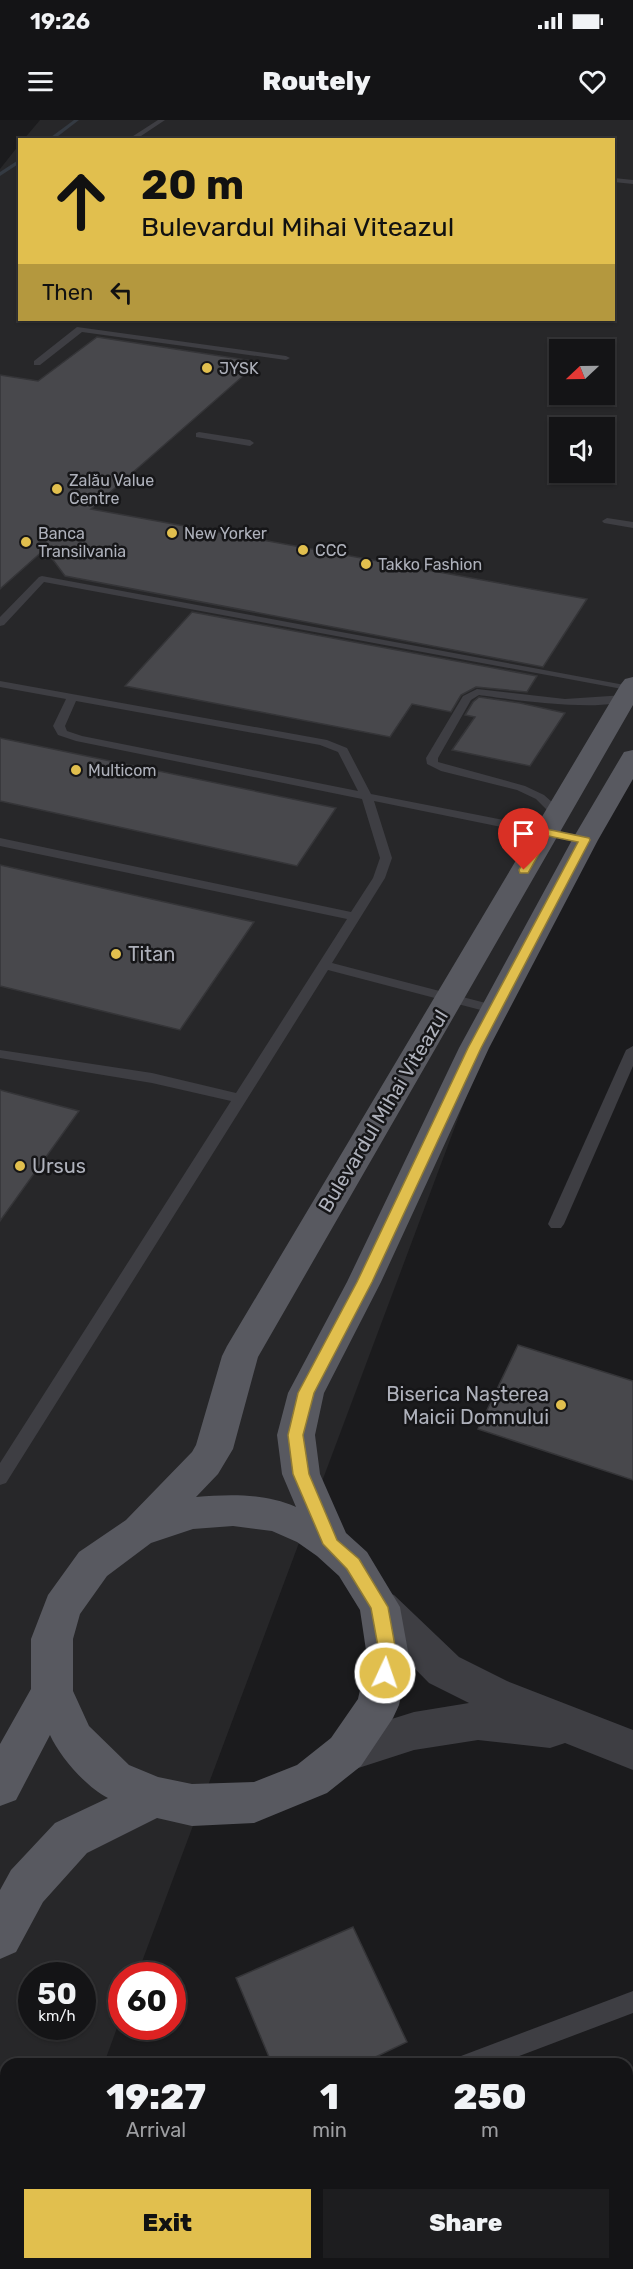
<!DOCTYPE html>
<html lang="en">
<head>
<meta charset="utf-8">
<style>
  :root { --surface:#141416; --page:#1d1d1f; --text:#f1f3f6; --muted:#9d9ea1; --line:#333335; --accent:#e1bf4e }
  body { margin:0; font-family:Rubik,sans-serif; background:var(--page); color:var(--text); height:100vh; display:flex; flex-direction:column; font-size:22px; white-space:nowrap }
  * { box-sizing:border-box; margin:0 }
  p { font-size:20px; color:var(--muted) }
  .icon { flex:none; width:33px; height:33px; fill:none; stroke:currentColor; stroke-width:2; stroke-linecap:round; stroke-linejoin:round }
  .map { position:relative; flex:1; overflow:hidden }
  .drawer { position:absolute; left:0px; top:1938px; width:633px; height:212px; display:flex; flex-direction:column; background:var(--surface); border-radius:18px 18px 0 0; box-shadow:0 2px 4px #0004,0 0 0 2px var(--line) }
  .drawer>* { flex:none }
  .banner { position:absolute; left:18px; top:18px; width:597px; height:183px; border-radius:0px; box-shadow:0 2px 4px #0004,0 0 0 2px var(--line); background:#e1bf4e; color:#111; overflow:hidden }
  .needle { width:39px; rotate:248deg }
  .buttons { position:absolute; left:549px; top:219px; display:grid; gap:12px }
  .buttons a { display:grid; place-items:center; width:66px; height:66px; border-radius:0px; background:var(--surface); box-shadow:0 2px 4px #0004,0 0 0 2px var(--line); font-size:30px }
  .speed { position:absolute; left:18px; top:1842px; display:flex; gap:12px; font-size:30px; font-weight:700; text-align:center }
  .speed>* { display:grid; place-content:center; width:78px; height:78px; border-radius:50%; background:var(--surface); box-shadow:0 2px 4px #0004,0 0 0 2px var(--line); line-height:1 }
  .speed small { font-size:15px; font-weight:400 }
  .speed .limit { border:9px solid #d22; background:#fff; color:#111 }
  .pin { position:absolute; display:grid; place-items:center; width:51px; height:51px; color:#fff; margin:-62px -26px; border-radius:50% 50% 50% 0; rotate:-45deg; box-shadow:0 0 6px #0007 }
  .pin .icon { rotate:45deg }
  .me { position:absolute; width:66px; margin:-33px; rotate:3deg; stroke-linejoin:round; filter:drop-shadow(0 0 4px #0008) }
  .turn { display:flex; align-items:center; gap:21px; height:126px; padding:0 24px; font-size:27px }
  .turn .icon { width:78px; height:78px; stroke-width:2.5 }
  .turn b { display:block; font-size:42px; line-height:51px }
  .then { display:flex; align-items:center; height:57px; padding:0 24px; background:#0003; gap:12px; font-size:22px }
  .eta { display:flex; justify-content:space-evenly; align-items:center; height:102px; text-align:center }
  .eta b { font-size:36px; font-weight:800; line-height:42px }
  .action { display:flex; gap:12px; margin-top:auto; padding:12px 24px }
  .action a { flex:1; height:69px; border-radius:0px; background:var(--accent); color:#111; font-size:24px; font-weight:800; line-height:69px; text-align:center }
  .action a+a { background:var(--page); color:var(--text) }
  .status { display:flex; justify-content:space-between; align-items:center; height:42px; padding:0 30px; background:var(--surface); direction:ltr }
  .status svg { height:16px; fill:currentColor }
  header { display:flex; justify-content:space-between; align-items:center; height:78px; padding:0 24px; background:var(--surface); font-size:27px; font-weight:800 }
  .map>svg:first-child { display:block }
  .built { fill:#272729; fill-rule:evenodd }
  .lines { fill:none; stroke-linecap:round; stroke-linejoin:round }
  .stream { fill:#343a42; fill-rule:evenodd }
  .building { fill:#48484c; stroke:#353538; stroke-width:1.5 }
  .service { fill:#3e3e43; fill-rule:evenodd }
  .tertiary { fill:#3e3e43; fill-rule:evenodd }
  .primary { fill:#585960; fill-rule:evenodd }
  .route { fill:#e1bf4e; stroke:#927c33; stroke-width:1.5 }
  .poi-dot { fill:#e1bf4e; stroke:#161618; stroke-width:2 }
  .labels { text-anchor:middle; stroke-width:5; stroke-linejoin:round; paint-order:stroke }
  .far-poi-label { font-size:16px; fill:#aeb1bb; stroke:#161618; text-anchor:start }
  .poi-label { font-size:20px; fill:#aeb1bb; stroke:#161618; text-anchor:start }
  .street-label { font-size:20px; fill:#aeb1bb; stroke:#161618 }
</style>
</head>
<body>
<div class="status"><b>19:26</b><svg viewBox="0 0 49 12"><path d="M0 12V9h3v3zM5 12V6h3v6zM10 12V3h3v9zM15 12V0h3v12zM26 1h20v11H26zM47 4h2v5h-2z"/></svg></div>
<header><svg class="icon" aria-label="menu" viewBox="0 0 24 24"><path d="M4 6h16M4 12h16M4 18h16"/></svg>Routely<svg class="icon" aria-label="heart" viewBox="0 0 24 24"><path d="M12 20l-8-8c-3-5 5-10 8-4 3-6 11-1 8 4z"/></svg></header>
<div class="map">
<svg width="633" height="2149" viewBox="0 0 633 2149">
  <rect width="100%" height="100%" fill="#1b1b1d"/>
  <!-- built -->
  <path class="built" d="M40,0H633V651L498,892L137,1855L122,1856L121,1897L106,1938L117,1944H6V2144H527L539,2149H0V49L19,25L20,200H614V20L24,19ZM560,230H604V274H560ZM560,308H604V352H560ZM32,1856H82V1906H32Z"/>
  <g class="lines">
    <!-- stream -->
    <g class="stream">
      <path d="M74,0H79L53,20H47Z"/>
      <path d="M20,39V43L0,56V52Z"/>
    </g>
  </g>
  <!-- building -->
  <g class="building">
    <path d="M97,217L259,242L91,389L587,479L543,547L65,456L45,429L0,469V255L38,261Z"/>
    <path d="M192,492L537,556L527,572L476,567L461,575L451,592L412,584L390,617L125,566Z"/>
    <path d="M479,577L520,583L565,593L530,646L452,630L475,597L465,595L473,582Z"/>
    <path d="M0,618L336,688L297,746L0,681Z"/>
    <path d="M0,745L254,802L180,910L0,866Z"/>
    <path d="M0,970L79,991L0,1101Z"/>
    <path d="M518,1225L633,1261V1360L478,1309Z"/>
    <path d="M353,1807L407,1922L361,1944H272L236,1858Z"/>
  </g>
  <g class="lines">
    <!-- service -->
    <g class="service">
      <path d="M158,0H165L135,20H127Z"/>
      <path d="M614,58L633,60V64L614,62Z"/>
      <path d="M77,207L286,236L290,238L286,240L82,212L40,245H34V241Z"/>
      <path d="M199,312L250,320L254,323L250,326L196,317V313Z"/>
      <path d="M607,398L633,402V408L604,403L602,401Z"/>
      <path d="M42,456L630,566L633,567V571L44,462L4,505L0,506V497L39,457Z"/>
      <path d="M0,561L327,620L347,628L371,674L585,716L591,720L585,724L374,681L392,738L385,758L332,843L501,887L503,890L496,894L328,850L6,1363L0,1365V1343L231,981L152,963L0,938V930L152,953L236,973L347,799L0,726V718L351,792L373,758L380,738L362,679L76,621L58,615L53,606L66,579L0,567ZM76,581L320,625L338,632L358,671L82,616L67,611L65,606Z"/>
      <path d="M477,569L565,579L625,575L630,578C610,594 507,579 479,575L471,580L438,638V642L525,666L544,675L561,690L563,693L557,697L553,696L536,679L517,670L441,651L427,644L426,638L463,576Z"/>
      <path d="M633,926V946L564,1104L561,1108H551L548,1104L626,930Z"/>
      <path d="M633,1871V1893L498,1944H458L461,1936Z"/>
      <path d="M6,1971V1993L0,1994V1972Z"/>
      <path d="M633,2017V2054L627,2057V2019Z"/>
      <path d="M627,2102L633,2105V2131L627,2128Z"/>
      <path d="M459,2144H496L494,2149H457Z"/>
    </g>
    <!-- tertiary -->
    <path class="tertiary" d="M380,1470L394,1475L459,1537L507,1561L633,1610V1650L565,1623L550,1628L478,1620L414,1630L346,1652L331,1646L324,1632L331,1618L414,1592L469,1583L429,1563L366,1499L360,1487L366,1475Z"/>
    <!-- primary -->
    <path class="primary" d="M633,557V585L258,1237L233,1329L218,1354L196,1377C229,1374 264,1373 296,1387L282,1354L277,1315L288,1273L347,1162L459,928L572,720L621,637L624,632L633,630V659L598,720L489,928L381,1162L324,1273L315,1315L320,1354L346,1413L367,1432L400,1487L409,1537L399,1585L393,1598L361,1646L327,1673L254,1703L192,1706L157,1698L87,1733L43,1782L16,1832L0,1839V1770L11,1750L55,1703L108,1678C86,1667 60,1637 50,1615L16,1680L0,1686V1624L31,1569V1519L48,1475L79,1432L126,1400L192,1332L196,1325L222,1236L227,1226L621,564L625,559ZM233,1406L272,1411L297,1422L317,1436L339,1456L360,1490L367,1537L358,1579L331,1618L297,1645L254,1662L192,1664L158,1657L129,1645L89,1606L73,1571V1519L80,1494L107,1456L151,1423L193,1409Z"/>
  </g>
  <!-- route -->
  <path class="route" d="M546,709L589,718L590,720L481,928L372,1162L314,1273L303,1315L309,1354L337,1420L359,1439L388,1487L397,1537L391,1558L385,1560L379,1558L376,1553L380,1537L371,1488L347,1449L323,1424L293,1354L288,1315L298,1273L357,1162L468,928L578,722L549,716L528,753H520L519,750L540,712Z"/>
  <!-- markers -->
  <g class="poi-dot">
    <circle cx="207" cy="248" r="6"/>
    <circle cx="57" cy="369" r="6"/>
    <circle cx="172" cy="413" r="6"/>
    <circle cx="26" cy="422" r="6"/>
    <circle cx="303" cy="430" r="6"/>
    <circle cx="366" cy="444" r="6"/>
    <circle cx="76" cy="650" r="6"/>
    <circle cx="116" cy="834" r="6"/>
    <circle cx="20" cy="1046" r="6"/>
    <circle cx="561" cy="1285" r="6"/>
  </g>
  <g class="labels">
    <!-- far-poi labels -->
    <g class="far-poi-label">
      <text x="219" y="254">JYSK</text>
      <text x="69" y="366">Zalău Value<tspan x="69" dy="18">Centre</tspan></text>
      <text x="38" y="419">Banca<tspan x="38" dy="18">Transilvania</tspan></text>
      <text x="184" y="419">New Yorker</text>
      <text x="315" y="436">CCC</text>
      <text x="378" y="450">Takko Fashion</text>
      <text x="88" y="656">Multicom</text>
    </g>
    <!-- poi labels -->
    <g class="poi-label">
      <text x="128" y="841">Titan</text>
      <text x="32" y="1053">Ursus</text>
      <text x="549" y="1281" text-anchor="end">Biserica Nașterea<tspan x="549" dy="23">Maicii Domnului</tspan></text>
    </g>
    <!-- street labels -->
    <g class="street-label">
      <text transform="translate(383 991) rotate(-59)" y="7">Bulevardul Mihai Viteazul</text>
    </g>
  </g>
</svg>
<div class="buttons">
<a><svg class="needle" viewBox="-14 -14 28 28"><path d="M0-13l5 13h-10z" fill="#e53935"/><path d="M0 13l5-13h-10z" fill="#9d9ea1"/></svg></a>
<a><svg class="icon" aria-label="sound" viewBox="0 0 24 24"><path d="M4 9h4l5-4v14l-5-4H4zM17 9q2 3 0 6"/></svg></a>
</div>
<div class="speed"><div>50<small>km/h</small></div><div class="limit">60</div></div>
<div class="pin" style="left:524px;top:750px;background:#d93025"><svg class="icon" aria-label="arrive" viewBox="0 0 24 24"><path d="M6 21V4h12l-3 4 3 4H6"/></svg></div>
<svg class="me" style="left:385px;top:1553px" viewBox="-20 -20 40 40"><circle r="17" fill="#e1bf4e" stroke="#fff" stroke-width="3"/><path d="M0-11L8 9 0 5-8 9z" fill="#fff"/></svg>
<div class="banner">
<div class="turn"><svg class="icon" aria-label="ahead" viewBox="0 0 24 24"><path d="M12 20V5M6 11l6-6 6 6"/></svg><div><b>20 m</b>Bulevardul Mihai Viteazul</div></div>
<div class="then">Then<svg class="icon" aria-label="left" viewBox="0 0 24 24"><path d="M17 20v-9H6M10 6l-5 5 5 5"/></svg></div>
</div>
<section class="drawer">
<div class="eta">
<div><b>19:27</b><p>Arrival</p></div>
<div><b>1</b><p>min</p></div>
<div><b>250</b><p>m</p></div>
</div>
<div class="action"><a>Exit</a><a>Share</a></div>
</section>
</div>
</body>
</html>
